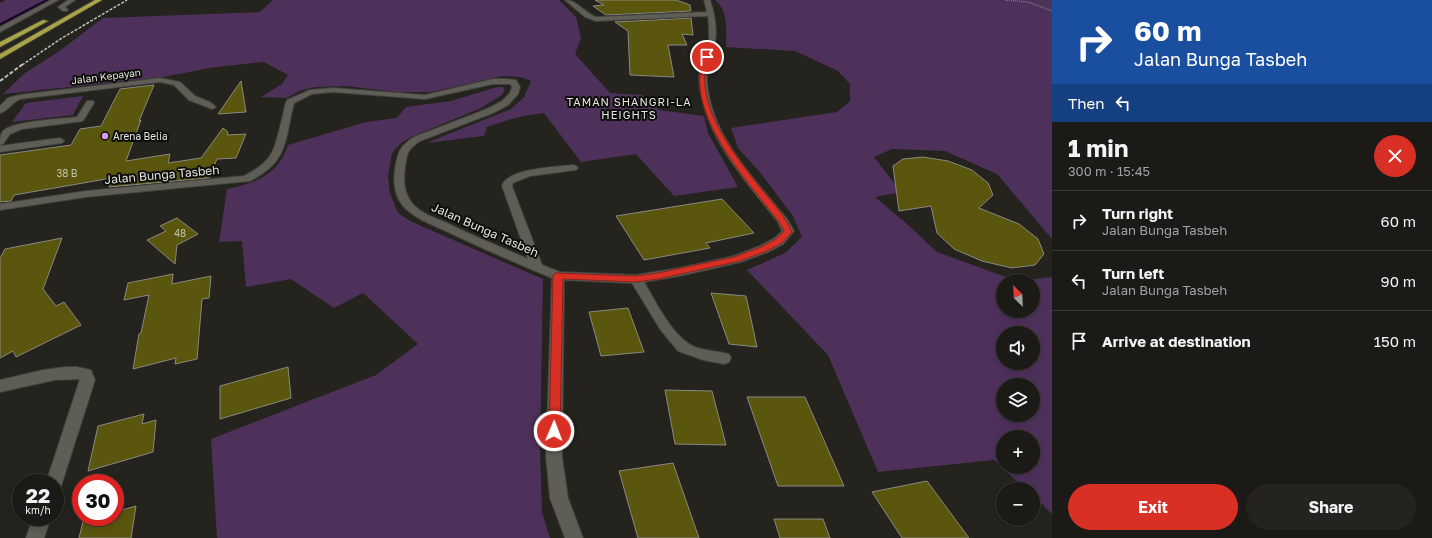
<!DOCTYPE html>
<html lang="en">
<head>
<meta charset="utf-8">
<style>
  :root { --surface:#1b1a16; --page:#24231f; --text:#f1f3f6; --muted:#a0a1a1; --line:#393835; --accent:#d93025 }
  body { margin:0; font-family:"Golos Text",sans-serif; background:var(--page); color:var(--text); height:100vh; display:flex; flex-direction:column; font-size:15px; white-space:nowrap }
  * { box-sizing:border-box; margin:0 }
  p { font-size:13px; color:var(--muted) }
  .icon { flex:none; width:22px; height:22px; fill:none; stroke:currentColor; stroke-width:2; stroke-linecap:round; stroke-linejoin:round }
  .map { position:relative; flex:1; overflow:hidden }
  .panel { display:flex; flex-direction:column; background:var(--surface); width:380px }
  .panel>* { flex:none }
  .banner { background:#1a4fa0; color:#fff; overflow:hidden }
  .needle { width:26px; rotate:336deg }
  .controls { position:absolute; left:996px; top:274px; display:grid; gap:8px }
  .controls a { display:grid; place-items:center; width:44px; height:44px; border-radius:50%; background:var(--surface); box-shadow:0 2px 10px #0003,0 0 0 1px var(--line); font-size:20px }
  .speed { position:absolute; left:12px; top:474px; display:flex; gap:8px; font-size:20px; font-weight:700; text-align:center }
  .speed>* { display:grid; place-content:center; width:52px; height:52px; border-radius:50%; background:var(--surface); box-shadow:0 2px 10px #0003,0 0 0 1px var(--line); line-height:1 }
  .speed small { font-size:10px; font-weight:400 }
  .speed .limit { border:6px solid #d22; background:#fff; color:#111 }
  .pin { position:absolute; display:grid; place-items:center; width:34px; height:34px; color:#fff; margin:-17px; border:2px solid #fff; border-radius:50%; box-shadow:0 1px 4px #0007 }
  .me { position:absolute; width:44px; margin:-22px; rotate:1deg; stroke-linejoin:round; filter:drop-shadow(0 0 3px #0008) }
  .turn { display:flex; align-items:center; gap:14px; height:84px; padding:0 16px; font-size:18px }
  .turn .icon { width:52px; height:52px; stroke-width:2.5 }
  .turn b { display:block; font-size:28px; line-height:34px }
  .then { display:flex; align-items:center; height:38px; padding:0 16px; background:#0003; gap:8px; font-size:15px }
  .round { display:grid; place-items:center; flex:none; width:42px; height:42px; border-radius:21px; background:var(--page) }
  .summary { display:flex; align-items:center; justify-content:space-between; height:68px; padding:0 16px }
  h1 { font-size:24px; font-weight:700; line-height:30px }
  .cta { display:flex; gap:8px; margin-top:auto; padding:8px 16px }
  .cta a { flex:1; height:46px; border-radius:24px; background:var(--accent); color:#fff; font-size:16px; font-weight:700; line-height:46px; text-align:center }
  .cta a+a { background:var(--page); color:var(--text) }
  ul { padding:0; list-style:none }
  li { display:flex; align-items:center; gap:12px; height:60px; padding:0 16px; border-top:1px solid var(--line) }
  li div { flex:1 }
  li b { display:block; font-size:15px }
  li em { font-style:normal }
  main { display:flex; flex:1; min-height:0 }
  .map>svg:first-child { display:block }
  .green { fill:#4e315b; fill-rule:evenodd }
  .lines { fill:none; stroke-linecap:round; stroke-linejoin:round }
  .stream { stroke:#190025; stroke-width:3 }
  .building { fill:#5a560e; stroke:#898981 }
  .minor-casing { stroke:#40403b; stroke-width:2 }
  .highway-casing { stroke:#40403b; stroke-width:2 }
  .path { stroke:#7b7a75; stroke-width:1.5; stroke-dasharray:1 1; stroke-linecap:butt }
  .minor { fill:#5e5d56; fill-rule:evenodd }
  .highway { fill:#a9a445; fill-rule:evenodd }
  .rail-far1 { stroke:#bebeba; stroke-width:1.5; stroke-dasharray:3 1.5; stroke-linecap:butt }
  .rail { stroke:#bebeba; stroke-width:2; stroke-dasharray:4 2; stroke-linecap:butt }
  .route { fill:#d93025; stroke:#8d1f18 }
  .poi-dot { fill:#d99af7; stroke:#0d0d0a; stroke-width:1.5 }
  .labels { text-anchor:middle; stroke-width:4; stroke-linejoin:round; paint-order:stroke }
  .far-street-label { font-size:10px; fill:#e3e3df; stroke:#0d0d0a }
  .far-poi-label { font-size:10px; fill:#e3e3df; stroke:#0d0d0a; text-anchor:start }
  .number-label { font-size:10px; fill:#c1c0ab }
  .far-neighbourhood-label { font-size:11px; letter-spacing:1px; fill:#e3e3df; stroke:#0d0d0a }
  .street-label { font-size:12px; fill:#e3e3df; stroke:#0d0d0a }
</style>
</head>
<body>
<main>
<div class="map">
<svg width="1052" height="538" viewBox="0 0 1052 538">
  <rect width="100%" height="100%" fill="#24231d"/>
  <!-- green -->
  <g class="green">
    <path d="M6,0H51L0,27V3Z"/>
    <path d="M273,0H559L576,17L581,38L575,54L610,93L642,95L659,110L704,116L708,133L738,187L674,196L636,154L581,162L544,113C524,115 506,120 487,127L484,136L426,143L511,109L524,97L531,81L520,77L503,76L431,92H396L346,86L315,87L299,91L287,98L261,97L282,84L288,75L264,62L215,67L163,77L3,94L25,73L58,52L103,18L260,12Z"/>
    <path d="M715,0H1052V239L997,174L945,151L892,149L874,157L901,192L875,197L906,223L937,252L1017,281L1052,277V514L1033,496V489H1025L994,460L878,472L828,355L747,270L785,253L802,237L793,216L759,171L738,148L731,128L837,112L850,101V84L838,71L795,51L726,47C726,31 729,11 715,0ZM1003,281H1033V311H1003ZM1003,333H1033V363H1003ZM1003,385H1033V415H1003ZM1003,437H1033V467H1003Z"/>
    <path d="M497,87H502L505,89L502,95L479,109L413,136L401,143L392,153L388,176L390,193L398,213L412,222L543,279L540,449L542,512L550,538H217L211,439L376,375L418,344L363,293L334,308L291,279L246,287L242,241L219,242L227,189C256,183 278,175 288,145L366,122L397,118L406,107L451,101Z"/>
    <path d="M83,96L73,115L12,122L26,103Z"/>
  </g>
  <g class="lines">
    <!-- stream -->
    <path class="stream" d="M0,25L48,0"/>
  </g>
  <!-- building -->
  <g class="building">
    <path d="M595,0H676L690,5L691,11L606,15L593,6L604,5Z"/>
    <path d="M691,18L693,35L682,34L687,45H668L674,77L630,75L628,31L615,22Z"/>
    <path d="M241,81L246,112L218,114Z"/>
    <path d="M154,85L139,121L141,120L126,161L170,154L168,163L201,158L223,128L228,132L227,135L246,134L236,158L217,159L209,178L109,187L112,178L14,195L11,201L0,202V155L71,145L80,129L101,126L120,89Z"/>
    <path d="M923,157L948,161L972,170L988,183L993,195L979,208L1019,224L1038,239L1044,254L1035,265L1012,268L982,261L954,249L937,233L931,206L899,211L893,166L903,159Z"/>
    <path d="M722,199L754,233L706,243L710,248L644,260L616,216Z"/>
    <path d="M177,218L198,234L177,245L175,264L147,240L166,231L160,226Z"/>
    <path d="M62,238L43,289L56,306L64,302L81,325L16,357L13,351L0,358V258L5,249Z"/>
    <path d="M173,274L172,284L211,276L209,298L202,299L197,359L175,364L176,358L133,369L139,334L141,333L149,295L124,300L128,283Z"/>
    <path d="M711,293L746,296L757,347L729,344Z"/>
    <path d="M628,308L644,352L601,356L589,312Z"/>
    <path d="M288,367L291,398L220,419V386Z"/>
    <path d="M665,390L712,391L726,445L675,444Z"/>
    <path d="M747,397H805L844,486H778Z"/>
    <path d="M144,414L142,424L156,420L153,452L88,471L98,426Z"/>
    <path d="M673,463L699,538H638L619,471Z"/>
    <path d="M927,481L969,538H902L872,492Z"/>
    <path d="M136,506L131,538H79L84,517H115V512Z"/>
    <path d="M774,519H823L830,538H780Z"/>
  </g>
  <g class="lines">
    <defs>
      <g id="minor">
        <path d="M51,0H58L0,32V27Z"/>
        <path d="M68,0H75L65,7L68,10L67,11H63L58,7Z"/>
        <path d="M565,0C577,0 585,13 596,17L707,12L704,0H710C715,14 718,33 714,48C712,56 707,63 707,71C704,129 753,177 787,219L794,231L783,244L768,252L741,262L679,276L644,282C656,302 673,338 695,347C706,351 718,351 729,354L731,358L729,362L724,364L703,360L678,351L660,329L632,283L564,280L562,457L568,498L583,538H565L550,498L546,457L552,278C516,263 481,248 446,231C432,225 417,219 406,209C395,199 393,183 395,169C398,152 399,147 414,137L487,109L502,101L510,93L512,87L510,84H493L425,99L333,92L312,94L294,103C284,142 289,161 250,181L86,197L0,210V204L86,191L244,176C275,160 274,150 282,119C284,112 284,106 287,100L310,90L333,88L425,95L493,79H504L516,80L520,87L518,94L508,105L493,113L420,141C407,150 407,153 405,168C403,181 404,193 412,203C420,213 435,218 447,223C473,236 501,247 528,259L502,186C507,168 557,167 573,165L576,166L578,168L576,170L530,176L513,183L512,186L542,265L560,272L636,275L679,268L734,256L760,246L775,238L782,231L778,222C744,179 701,133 699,76C699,65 705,57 708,46C710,37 709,26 708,16L596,21L585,17Z"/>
        <path d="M160,78L180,82L195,96L210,102L216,107L212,109L189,100L174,85L160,82L20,99C12,102 8,111 0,113V106L8,98L19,95Z"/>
        <path d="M87,101H93L94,103L83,121L22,129L10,134L3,144L0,145C0,139 0,134 4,130C15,121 61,119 77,117Z"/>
        <path d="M59,138L62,139L64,141L62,143L0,152V146Z"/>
        <path d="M66,367H77L91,370L95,380L62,483L60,489L55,491V483H46L80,379L55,380L0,392V380L43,370Z"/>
        <path d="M33,517H51L44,538H26Z"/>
      </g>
      <g id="highway">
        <path d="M95,0H102L0,59V54Z"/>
        <path d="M43,20L48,21L0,47V42Z"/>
      </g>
    </defs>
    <!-- minor casing -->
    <use href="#minor" class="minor-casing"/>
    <!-- highway casing -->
    <use href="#highway" class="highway-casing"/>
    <!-- path -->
    <path class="path" d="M1005,0L1028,2L1052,11"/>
    <!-- minor -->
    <use href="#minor" class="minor"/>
    <!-- highway -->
    <use href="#highway" class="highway"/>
    <!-- rail-far1 -->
    <path class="rail-far1" d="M22,65L62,38L127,0"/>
    <!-- rail -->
    <path class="rail" d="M0,81L23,64"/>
  </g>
  <!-- route -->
  <path class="route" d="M705,56L710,57C708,62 706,67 705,72C701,115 737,158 762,190C773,203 785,216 792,232L782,243L767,251L740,261L658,279L636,282L563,279L560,431L559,435L554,437L550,435L549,431L553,276L555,273L636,276L658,273L734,257L761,247L776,239L784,231L779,222C749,183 680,109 705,56Z"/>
  <!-- markers -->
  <circle class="poi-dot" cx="105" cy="136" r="4"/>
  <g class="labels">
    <!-- far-street labels -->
    <g class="far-street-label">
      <text transform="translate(106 76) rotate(-7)" y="4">Jalan Kepayan</text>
    </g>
    <!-- far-poi labels -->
    <g class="far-poi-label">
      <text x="113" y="140">Arena Belia</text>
    </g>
    <!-- number labels -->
    <g class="number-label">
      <text x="67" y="177">38 B</text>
      <text x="180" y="237">48</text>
    </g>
    <!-- far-neighbourhood labels -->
    <g class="far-neighbourhood-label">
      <text x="629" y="106">TAMAN SHANGRI-LA<tspan x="629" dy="13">HEIGHTS</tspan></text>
    </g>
    <!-- street labels -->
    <g class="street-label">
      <text transform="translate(162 175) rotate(-5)" y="4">Jalan Bunga Tasbeh</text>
      <text transform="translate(485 230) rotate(24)" y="4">Jalan Bunga Tasbeh</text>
    </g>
  </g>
</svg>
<div class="controls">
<a><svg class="needle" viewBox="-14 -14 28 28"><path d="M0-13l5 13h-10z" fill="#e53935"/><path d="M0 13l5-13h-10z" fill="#a0a1a1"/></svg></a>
<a><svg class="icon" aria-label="sound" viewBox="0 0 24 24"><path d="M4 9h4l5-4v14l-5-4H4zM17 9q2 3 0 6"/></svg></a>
<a><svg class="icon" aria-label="layers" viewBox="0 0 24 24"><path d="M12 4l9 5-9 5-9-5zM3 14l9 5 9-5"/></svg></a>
<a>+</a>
<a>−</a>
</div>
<div class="speed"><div>22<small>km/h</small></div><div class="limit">30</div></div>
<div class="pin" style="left:707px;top:57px;background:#d93025"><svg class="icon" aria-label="arrive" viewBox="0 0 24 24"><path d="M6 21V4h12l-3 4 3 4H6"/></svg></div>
<svg class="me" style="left:554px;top:431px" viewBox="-20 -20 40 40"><circle r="17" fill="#d93025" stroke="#fff" stroke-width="3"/><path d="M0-11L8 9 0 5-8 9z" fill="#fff"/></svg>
</div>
<section class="panel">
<div class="banner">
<div class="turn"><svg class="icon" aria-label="right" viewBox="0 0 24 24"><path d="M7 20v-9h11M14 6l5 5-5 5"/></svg><div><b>60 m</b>Jalan Bunga Tasbeh</div></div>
<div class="then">Then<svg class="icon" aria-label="left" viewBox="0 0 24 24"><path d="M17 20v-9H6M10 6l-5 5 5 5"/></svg></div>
</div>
<div class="summary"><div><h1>1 min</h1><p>300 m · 15:45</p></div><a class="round" style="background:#d93025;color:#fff"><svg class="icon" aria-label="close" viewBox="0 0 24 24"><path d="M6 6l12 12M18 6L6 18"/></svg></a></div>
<ul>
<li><svg class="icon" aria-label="right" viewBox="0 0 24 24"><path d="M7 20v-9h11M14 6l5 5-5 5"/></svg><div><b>Turn right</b><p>Jalan Bunga Tasbeh</p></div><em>60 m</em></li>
<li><svg class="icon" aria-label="left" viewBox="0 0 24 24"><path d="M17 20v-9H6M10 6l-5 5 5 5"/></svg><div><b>Turn left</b><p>Jalan Bunga Tasbeh</p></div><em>90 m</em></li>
<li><svg class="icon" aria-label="arrive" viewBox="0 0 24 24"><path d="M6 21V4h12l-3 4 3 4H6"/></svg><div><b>Arrive at destination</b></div><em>150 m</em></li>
</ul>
<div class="cta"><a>Exit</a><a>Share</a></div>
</section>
</main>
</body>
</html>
